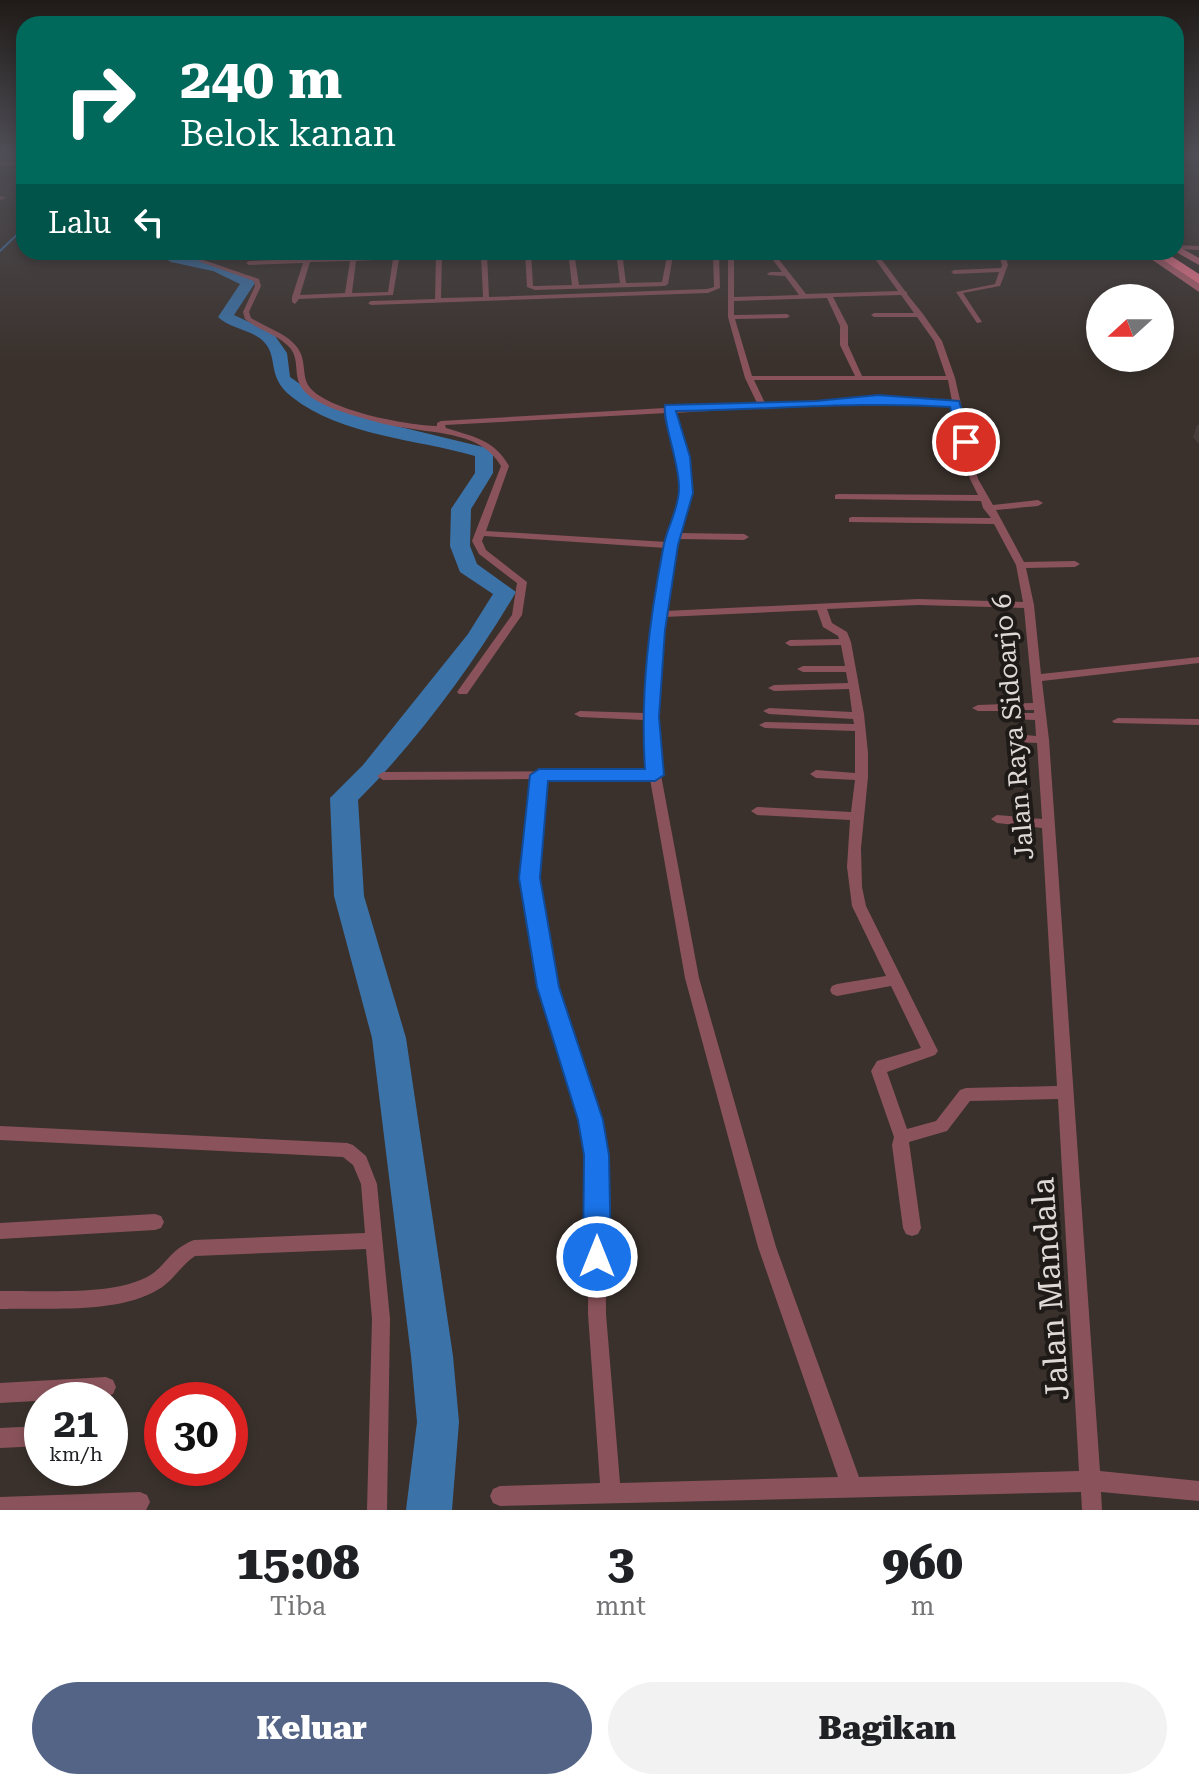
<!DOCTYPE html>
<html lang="id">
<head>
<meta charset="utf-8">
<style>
  :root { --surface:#fff; --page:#f2f2f2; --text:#202124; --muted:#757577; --accent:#536486 }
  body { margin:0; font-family:"Roboto Serif",serif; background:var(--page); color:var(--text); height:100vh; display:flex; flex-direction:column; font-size:30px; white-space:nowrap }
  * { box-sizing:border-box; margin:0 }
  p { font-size:26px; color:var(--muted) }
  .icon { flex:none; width:44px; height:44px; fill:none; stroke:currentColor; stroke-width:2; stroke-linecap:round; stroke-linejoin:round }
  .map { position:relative; height:1510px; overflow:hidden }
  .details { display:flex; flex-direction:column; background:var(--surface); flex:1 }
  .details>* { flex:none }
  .guide { position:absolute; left:16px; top:16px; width:1168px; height:244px; border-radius:24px; box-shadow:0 4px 12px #0003; background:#00695c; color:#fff; overflow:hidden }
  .needle { width:52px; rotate:249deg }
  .fabs { position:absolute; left:1086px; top:284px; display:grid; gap:16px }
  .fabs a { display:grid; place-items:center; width:88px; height:88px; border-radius:50%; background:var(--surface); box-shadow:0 4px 12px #0003; font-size:40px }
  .speed { position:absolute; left:24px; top:1382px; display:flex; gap:16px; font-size:40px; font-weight:700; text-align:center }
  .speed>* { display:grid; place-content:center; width:104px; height:104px; border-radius:50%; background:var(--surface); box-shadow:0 4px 12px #0003; line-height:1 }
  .speed small { font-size:20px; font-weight:400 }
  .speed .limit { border:12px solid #d22; background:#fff; color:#111 }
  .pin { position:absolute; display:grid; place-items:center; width:68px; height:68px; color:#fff; margin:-34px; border:4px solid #fff; border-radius:50%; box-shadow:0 2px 8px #0007 }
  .me { position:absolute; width:88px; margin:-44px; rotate:0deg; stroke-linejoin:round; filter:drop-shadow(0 0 6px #0008) }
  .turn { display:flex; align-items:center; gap:28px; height:168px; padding:0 32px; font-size:36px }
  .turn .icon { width:104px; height:104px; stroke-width:2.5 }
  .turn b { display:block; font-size:56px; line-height:68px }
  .then { display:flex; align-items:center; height:76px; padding:0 32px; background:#0003; gap:16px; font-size:30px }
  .eta { display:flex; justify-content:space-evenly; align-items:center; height:136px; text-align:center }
  .eta b { font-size:48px; font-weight:800; line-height:56px }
  .cta { display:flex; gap:16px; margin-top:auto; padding:16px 32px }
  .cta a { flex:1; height:92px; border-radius:48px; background:var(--accent); color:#fff; font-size:32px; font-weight:800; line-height:92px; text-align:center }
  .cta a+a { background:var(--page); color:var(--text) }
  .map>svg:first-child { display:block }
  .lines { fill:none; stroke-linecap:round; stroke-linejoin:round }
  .stream { stroke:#3b73a9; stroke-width:2 }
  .river { fill:#3b73a9; fill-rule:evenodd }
  .street { fill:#8a535b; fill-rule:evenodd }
  .secondary { fill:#b96371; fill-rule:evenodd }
  .highway { fill:#fd7890; fill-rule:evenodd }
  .wall { fill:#473e3c }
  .route { fill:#1a73e8; stroke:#114b97; stroke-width:2 }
  .labels { text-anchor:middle; stroke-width:8; stroke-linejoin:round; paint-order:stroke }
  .street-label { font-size:26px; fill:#dfd9d6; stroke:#1e1a17 }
  .near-street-label { font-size:32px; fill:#dfd9d6; stroke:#1e1a17 }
</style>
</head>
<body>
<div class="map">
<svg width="1199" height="1510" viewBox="0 0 1199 1510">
  <rect width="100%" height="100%" fill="#3a312c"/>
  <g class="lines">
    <!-- stream -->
    <path class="stream" d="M0,251L24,228"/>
    <!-- river -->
    <path class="river" d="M155,252C188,252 223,266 253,280L255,283L234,315L273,333L287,353L290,377L327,403L380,422L491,449L493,453V473L471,509L470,546L477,564L516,592C473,665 418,740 358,800L364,896L406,1038L453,1356L459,1422L452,1510H406L417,1422L411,1356L372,1038L334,896L330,798L363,765L468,634L493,594L460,572L450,546L451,509L475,473V456C417,439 341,436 292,397C264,375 281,356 261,339C248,329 229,328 218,317L240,284L213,271L171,262Z"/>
    <!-- street -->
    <g class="street">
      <rect x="0" y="162" width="24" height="4"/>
      <path d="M0,196L7,198L0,200Z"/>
      <path d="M1176,245L1199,246V250L1176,249Z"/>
      <path d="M522,252L519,254L487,255L489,297L707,289L714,287L713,256L716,254L719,256L720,288L708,293L371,305L368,303L371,301L435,299L436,257L399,259L393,295L299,299L295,304L292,302V297L303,263L249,265L246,263L249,261L439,253ZM481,255L483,297L441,298L442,257ZM393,259L388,292L352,293L356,261ZM350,261L345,293L300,295L310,262Z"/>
      <path d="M525,252H531L533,286H535L572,285L568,252H574L579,285L620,283L616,252H622L626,283L662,282L667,256L632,254L629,252L706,254L709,256L706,258L673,256L668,284L665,286L535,290L527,287Z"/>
      <path d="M728,252H734V297L799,295L785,276L768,275L767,274L770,272H782L767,252H773L806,294L898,291L870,252H876L905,291L907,292V294L923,314L942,341L955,378L978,479L993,505L1038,500L1043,503L1038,506L996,510L1024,562L1075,561L1080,564L1075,567L1026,568L1034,605L1041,674L1199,657V663L1042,681L1049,740L1100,1471L1199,1481V1501L1101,1492L1102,1510H1082L1081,1492L500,1506L493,1503L490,1496L493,1489L500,1486L600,1483L588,1314L589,1155L583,1120L541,987L528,918L523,878L532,779L383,780L377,776L383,772L649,771L644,720L580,717L574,714L580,711L645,713L652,630L666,548L484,536L482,541L486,550L527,582L522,615L467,694H459L457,692L512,615L517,583L479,554L472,541L501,466C482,433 440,434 407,428C391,426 375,422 359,417C342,412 308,402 300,385C294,374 299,360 291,349C280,335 258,330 245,319L243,312L255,286L254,281L198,261L203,260L259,279L261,286L249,312L251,318C268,329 293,335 301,354C305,364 303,377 308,385C323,410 410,426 437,426V423L441,421L665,408L669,406L673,408L757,403L745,378L728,317ZM901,295L914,313H874L871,315L874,317H917L934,341L946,376H862L848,345V326L833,297ZM827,298L840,326V345L855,376H752L735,319L787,318L790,316L787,314L734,315V301ZM754,380H948L952,401L878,397L765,403ZM878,401L953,406L970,479L978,495L838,494L835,495V499L981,501L983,508L991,518L852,517L849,518V522L994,524L1016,565L1023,602L918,599L665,611L678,539L744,540L749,537L744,534L679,533L690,493L688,457L674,413ZM667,413L680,457L682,493L667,542L486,531L509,466C494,439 473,437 446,428L445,425ZM918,605L1024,608L1033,703L978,705L972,708L978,711H1003L1009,719L1035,720L1036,736L1016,734L1010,738L1016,742L1037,743L1042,819L997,815L991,819L997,823L1042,828L1057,1086L966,1088L960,1090L936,1121L907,1129L887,1072L935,1055L938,1051L866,906L862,887L861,848L868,777V753L864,714L851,642L847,632L832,623L827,609ZM817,610L823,627L838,636L839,639L790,640L785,643L790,646L841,645L845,666H803L797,669L803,672H846L848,683L774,685L768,688L774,691L849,689L852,712L769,708L763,711L769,714L853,719L854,724L765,722L759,725L765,728L855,731V773L816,770L810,774L816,778L855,780L851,812L757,807L751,811L757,815L850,820L847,867L852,906L886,976L837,984L832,986L830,990L832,994L837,996L891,986L921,1048L877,1061L871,1071L894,1137L892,1145L903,1228L906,1234L912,1236L918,1234L921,1228L909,1142L947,1131L970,1101L1058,1099L1079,1471L859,1477L776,1247L699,978L661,775L656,717L664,617ZM1014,710H1034V713H1016ZM545,779H650L685,978L758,1247L838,1477L620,1483L606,1314L605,1155L599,1120L555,987L542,918L537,878Z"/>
      <path d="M980,252H986L987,253L984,255Z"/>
      <path d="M998,252H1004L1008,265L1000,286L963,293L982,322L977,323L956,292L995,284L999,272L954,274L951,272L954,270L1001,268L1002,265Z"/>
      <path d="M1118,718L1199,719V725L1114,723L1112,721Z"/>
      <path d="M0,1126L347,1143L353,1145L366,1156L377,1184L390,1319L387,1510H367L372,1319L366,1249L195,1256C181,1265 173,1281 159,1289C117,1315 47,1307 0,1309V1291C41,1290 108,1296 145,1278C165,1269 168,1250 194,1240L365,1233L361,1184L353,1165L343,1157L0,1140Z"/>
      <path d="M155,1214L161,1216L164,1222L161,1228L155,1230L0,1239V1223Z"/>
      <path d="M106,1377L113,1380L116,1387L113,1394L106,1397L0,1403V1383Z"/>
      <path d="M42,1426V1446L0,1448V1428Z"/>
      <path d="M140,1492L147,1495L150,1502L146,1510H0V1497Z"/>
    </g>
    <!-- secondary -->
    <g class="secondary">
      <path d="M1176,245L1199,258V265L1176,252Z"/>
      <path d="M1141,252H1152L1199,284V292Z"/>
    </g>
    <!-- highway -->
    <path class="highway" d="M1151,252H1165L1199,274V284Z"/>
  </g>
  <!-- wall -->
  <path class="wall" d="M1197,425H1199V444L1193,437Z"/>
  <!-- sky -->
  <linearGradient id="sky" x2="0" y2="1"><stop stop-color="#201b18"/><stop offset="0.42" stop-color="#4f4e56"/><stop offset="1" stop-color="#4f4e56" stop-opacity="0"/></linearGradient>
  <rect width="1199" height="364" fill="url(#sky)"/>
  <!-- route -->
  <path class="route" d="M878,395L959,401L972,442L966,446L959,442L950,407C859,401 768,410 676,411L690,457L693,493L678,545L665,630L659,717L664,775L655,781H548L540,878L559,987L603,1120L609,1155L611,1257L607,1265L597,1269L587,1265L583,1257L584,1155L578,1120L537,987L519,878L530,775L539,769H645C640,695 649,622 663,549C666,529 679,509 679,489C680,464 662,421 665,405L816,401Z"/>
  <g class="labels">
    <!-- street labels -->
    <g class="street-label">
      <text transform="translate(1013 727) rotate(-95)" y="9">Jalan Raya Sidoarjo 6</text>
    </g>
    <!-- near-street labels -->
    <g class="near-street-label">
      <text transform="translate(1050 1289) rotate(-94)" y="11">Jalan Mandala</text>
    </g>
  </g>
</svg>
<div class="fabs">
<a><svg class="needle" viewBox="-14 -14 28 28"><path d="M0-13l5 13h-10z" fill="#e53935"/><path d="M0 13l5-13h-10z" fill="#757577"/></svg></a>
</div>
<div class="speed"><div>21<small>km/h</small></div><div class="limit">30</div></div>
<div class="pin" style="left:966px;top:442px;background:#d93025"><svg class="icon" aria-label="arrive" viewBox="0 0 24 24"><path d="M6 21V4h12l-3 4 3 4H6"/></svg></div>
<svg class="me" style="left:597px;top:1257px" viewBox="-20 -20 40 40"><circle r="17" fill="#1a73e8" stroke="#fff" stroke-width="3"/><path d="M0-11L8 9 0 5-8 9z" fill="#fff"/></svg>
<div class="guide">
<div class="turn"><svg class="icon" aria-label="right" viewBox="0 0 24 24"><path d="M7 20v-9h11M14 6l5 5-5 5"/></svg><div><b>240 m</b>Belok kanan</div></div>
<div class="then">Lalu<svg class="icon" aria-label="left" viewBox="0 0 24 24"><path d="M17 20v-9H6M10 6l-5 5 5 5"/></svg></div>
</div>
</div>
<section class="details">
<div class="eta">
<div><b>15:08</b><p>Tiba</p></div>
<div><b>3</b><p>mnt</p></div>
<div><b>960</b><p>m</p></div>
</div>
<div class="cta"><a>Keluar</a><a>Bagikan</a></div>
</section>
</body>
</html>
